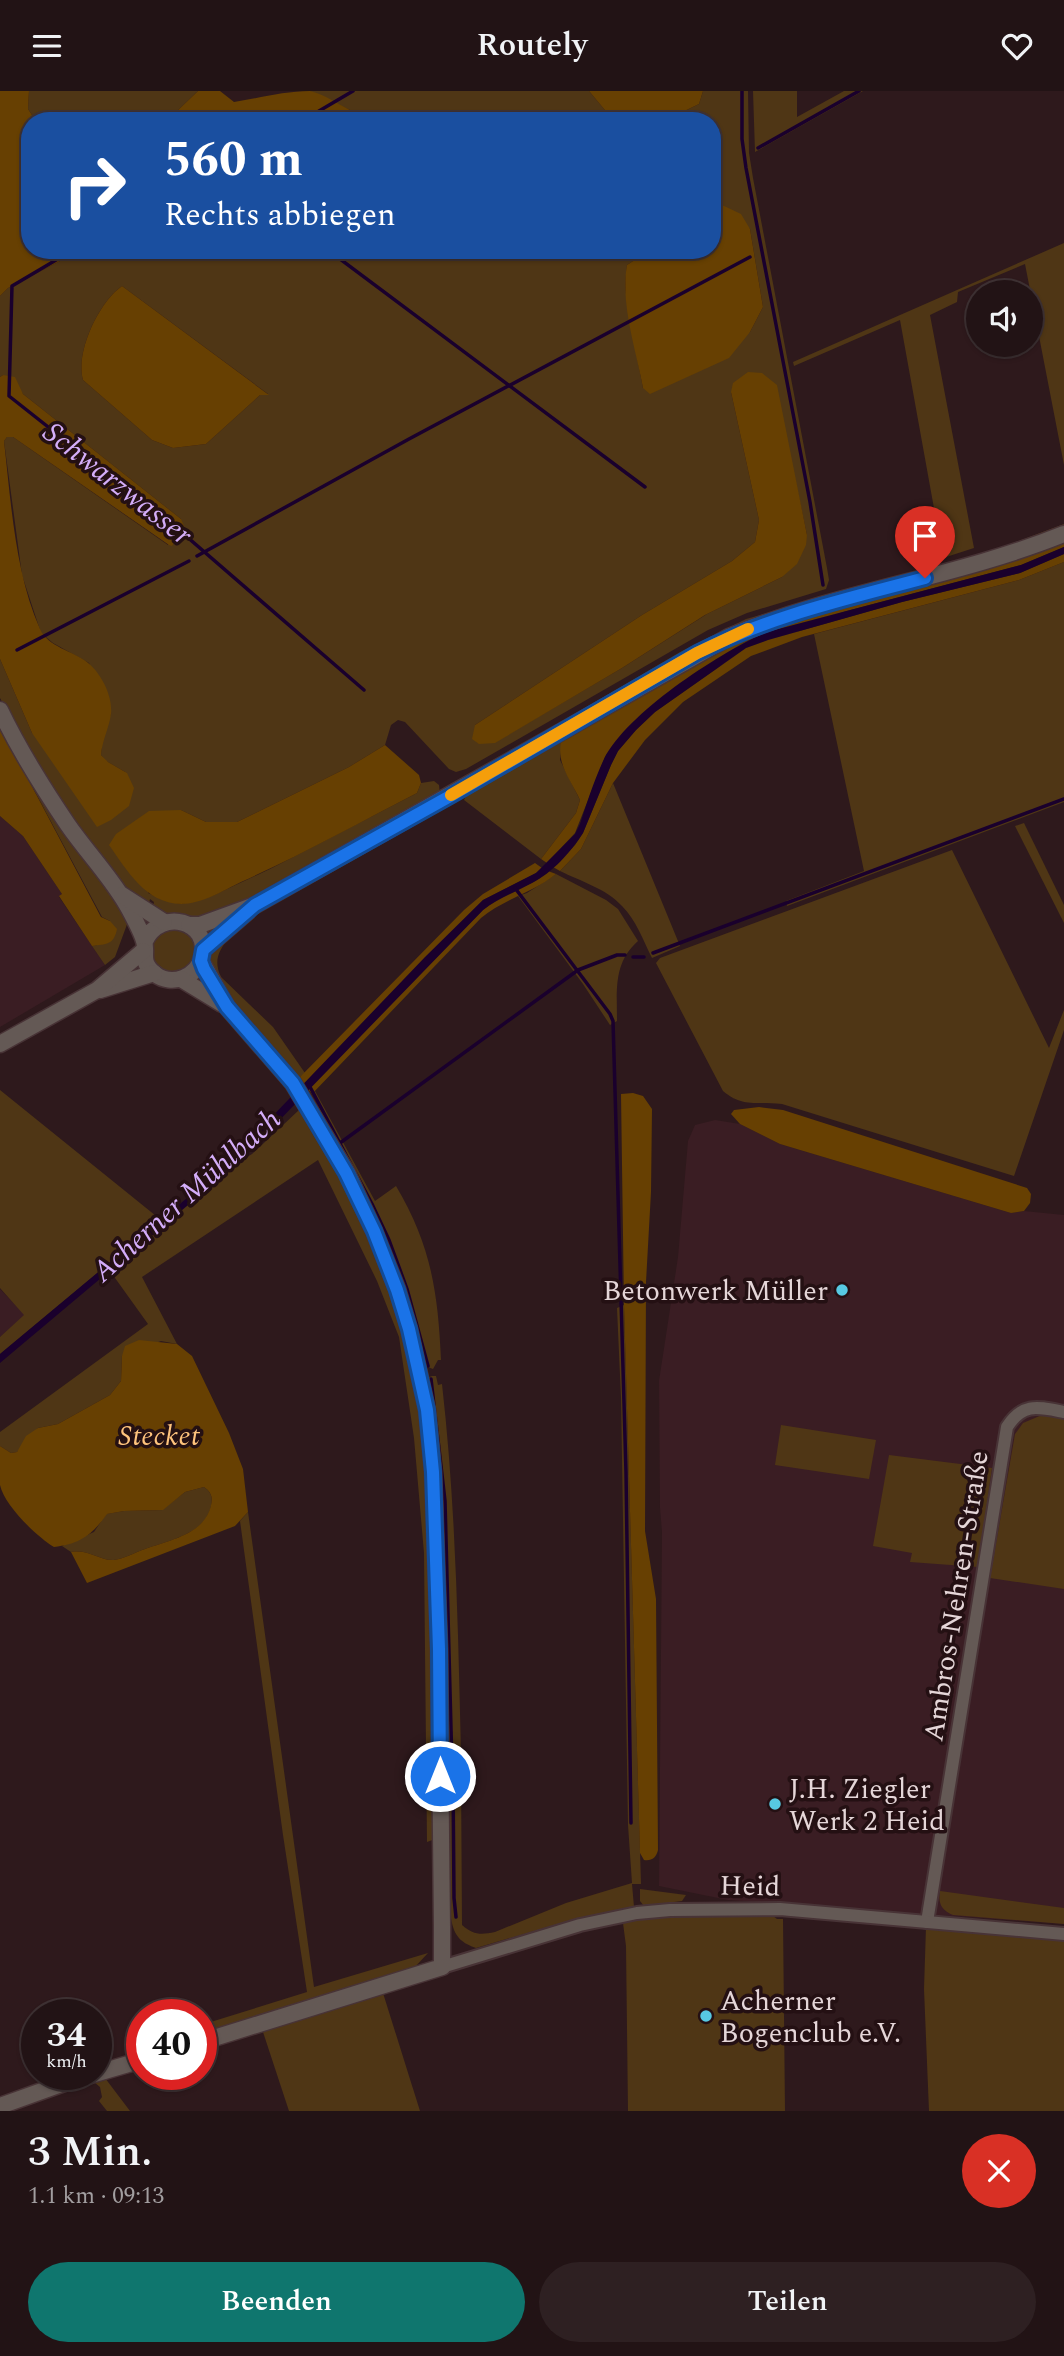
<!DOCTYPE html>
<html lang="de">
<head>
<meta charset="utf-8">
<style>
  :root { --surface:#221315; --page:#2e2022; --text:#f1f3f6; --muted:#a29ea0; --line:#3f3234; --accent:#0f766e }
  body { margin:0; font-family:Spectral,serif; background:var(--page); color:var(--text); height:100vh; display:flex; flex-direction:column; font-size:26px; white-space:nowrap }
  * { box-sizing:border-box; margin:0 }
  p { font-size:23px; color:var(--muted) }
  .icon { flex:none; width:38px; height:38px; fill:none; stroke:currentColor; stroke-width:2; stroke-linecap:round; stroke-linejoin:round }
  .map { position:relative; height:2020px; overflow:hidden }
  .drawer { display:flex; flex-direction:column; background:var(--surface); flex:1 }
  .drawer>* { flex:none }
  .banner { position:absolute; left:21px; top:21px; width:700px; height:147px; border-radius:28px; box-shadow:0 2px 5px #0004,0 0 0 2px var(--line); background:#1a4fa0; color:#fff; overflow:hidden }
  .controls { position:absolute; left:966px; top:189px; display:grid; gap:14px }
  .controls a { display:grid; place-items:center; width:77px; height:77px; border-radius:50%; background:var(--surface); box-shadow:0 2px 5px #0004,0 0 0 2px var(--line); font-size:35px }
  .speed { position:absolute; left:21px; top:1908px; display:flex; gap:14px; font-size:35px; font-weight:700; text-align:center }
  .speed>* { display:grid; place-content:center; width:91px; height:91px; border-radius:50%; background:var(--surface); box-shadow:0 2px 5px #0004,0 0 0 2px var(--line); line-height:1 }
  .speed small { font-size:18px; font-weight:400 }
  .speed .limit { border:10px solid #d22; background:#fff; color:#111 }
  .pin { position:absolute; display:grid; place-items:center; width:60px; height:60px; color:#fff; margin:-72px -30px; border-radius:50% 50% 50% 0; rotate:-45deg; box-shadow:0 0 7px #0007 }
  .pin .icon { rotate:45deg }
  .me { position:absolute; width:77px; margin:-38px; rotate:0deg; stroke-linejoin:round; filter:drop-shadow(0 0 5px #0008) }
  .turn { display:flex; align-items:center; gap:24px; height:147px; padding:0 28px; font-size:32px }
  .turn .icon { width:91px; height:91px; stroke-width:2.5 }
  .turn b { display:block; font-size:49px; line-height:60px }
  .round { display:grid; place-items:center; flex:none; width:74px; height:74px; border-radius:37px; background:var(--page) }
  .head { display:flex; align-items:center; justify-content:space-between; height:119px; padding:0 28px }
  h1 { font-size:42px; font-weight:600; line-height:52px }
  .action { display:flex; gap:14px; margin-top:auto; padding:14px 28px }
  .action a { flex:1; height:80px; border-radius:42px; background:var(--accent); color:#fff; font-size:28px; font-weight:600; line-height:80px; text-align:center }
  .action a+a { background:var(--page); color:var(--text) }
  header { display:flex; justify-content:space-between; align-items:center; height:91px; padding:0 28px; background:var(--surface); font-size:32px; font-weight:600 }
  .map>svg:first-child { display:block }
  .built { fill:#3a1d23 }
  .green { fill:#4f3615; fill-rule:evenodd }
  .forest { fill:#674002 }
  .water { fill:#1a002d }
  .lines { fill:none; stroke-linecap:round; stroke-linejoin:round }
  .stream { stroke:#1a002d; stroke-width:3.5 }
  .minor-casing { stroke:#483336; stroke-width:16 }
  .tertiary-casing { stroke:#483336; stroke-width:19 }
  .minor { stroke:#645955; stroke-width:12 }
  .tertiary { stroke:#645955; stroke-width:16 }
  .route-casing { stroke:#114b97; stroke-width:18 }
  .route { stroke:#1a73e8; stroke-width:12 }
  .slow { stroke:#f59e0b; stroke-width:12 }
  .poi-dot { fill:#57c9e2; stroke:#241013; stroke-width:2.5 }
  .labels { text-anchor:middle; stroke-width:7; stroke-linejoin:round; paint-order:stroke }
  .poi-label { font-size:28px; fill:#e5d6d8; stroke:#241013; text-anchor:start }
  .park-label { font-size:28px; font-style:italic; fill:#ffc47d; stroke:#241013 }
  .street-label { font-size:28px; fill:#e5d6d8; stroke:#241013 }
  .water-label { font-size:30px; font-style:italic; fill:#d4adf9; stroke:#241013 }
</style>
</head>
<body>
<header><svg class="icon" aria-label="menu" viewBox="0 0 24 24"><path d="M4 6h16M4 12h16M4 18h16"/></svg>Routely<svg class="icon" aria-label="heart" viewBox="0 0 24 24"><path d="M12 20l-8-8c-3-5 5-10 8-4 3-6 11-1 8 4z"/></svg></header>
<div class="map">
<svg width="1064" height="2020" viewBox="0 0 1064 2020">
  <rect width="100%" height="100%" fill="#2e191c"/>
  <!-- built -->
  <g class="built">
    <path d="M0,725L23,745L62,803L59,806L105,874L0,936Z"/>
    <path d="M715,1029L740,1033L780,1053L1011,1122L1024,1120L1064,1124V1833L728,1809L659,1795L662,1441L660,1417L659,1290L678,1166L688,1050L695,1034Z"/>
    <path d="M0,1198L25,1224L0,1246Z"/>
  </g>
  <!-- green -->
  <g class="green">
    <path d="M29,0H198L176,21L175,30H36L28,18Z"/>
    <path d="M309,0H589L614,30H354L350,19Z"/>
    <path d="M703,0H748L749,62L753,87L827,477L829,489L826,498L747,522L708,539L466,678L456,681L449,678L405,631L398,629L391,634L385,654L349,676L237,731H206L181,719L148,802L164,809L181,813L212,805L270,778L417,702L421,692L434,690L439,694L440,704L273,798L202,830L152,819L154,811L150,808L149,812L129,802L110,781L30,665L0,607V568L32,642L127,682L106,670L101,664L102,650L111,622L89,572L53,552L41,542L22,484L4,350L7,346H13L168,454L181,428L23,303L17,295L3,284L0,286V205L8,197L81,159H650L627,174L625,194L628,220L643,297L750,241L763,216L750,138L722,114L712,120V30H664L699,13ZM122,195L268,303L260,304L206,353L173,357L152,349L83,289C75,261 99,211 122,195ZM731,301L794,383L807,444L782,486L707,523L622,577L495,651L475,634L642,524L732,470L755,451L759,429Z"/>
    <path d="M753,0H797V26L844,0H863L755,61Z"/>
    <path d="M1064,152V374L1025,173L958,201L957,211L930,224L974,457L943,467L900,229L794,275L793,271Z"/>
    <path d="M1064,433V438L939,478L463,689L680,561L746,528L989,461Z"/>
    <path d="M1064,471V711L787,815L786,810L864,780L814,543L1019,489Z"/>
    <path d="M562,647L560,669L580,709L576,722L541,768L464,709L468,700Z"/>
    <path d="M25,682L129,828L115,866L105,874L92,855L97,854L110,830L102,826Z"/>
    <path d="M613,692L680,855L652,867C643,849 636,829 622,815C607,798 580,790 560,780L581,758Z"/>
    <path d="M1024,732L1064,814V832L1015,735Z"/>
    <path d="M952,759L1049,957L1064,919V939L1014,1085L782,1013C757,1010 743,1017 723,1000L656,872L660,867Z"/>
    <path d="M556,783L606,809L618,818L638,850C613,872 617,900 617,930L610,934L583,893L518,805L527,802Z"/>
    <circle cx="173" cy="859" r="22"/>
    <path d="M229,846C219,860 213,869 221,886L273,936L305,982L299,987L230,911L206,875L210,860Z"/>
    <path d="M0,999L161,1129L0,1263V1246L24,1224L0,1197Z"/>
    <path d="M315,1000L375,1110L396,1095C431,1154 438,1201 441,1269H438L433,1278L425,1275L344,1066L312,1003Z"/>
    <path d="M299,1019L333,1075L373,1155L403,1235L421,1336L426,1388L432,1540L435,1748L427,1751L424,1462L414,1347L399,1246L377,1190L318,1069L142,1186L177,1253L161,1250L122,1265L121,1290L110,1304L58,1333L38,1337L17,1361L11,1362L0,1355V1341L148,1233L110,1180L239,1071L252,1063Z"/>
    <path d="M624,1214L641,1793H632L634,1816L630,1818L562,1832L476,1857C453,1849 453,1838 449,1816L447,1687L461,1682L462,1834C473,1844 481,1844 495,1841L566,1812L632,1792L628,1734L621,1307L617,1217Z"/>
    <path d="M432,1285H436L438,1294L442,1293C456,1416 458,1539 461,1663L457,1665L455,1676L451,1679L447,1673L427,1287Z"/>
    <path d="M1042,1324L1064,1328V1498L990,1487L1015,1343L1023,1332Z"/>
    <path d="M781,1334L876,1349L869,1388L775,1374Z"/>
    <path d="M889,1364L992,1377L978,1476L910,1471L912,1462L873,1455Z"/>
    <path d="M204,1396C211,1401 213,1406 211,1415C205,1443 170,1449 145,1458C136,1461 124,1468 114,1469C100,1470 89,1458 71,1461L62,1455L94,1441L106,1423L124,1420L162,1419L185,1401Z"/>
    <path d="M248,1421L314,1896L428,1862L414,1877L201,1943V1934L307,1901L283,1744L240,1430Z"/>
    <path d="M640,1798L686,1804L682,1810L644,1815L640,1810Z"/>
    <path d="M940,1800L1064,1817V1833L953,1824C941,1819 938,1812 940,1800Z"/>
    <path d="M710,1823L773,1825L777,1828H783L785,2020H628L626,1855L623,1832L656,1826Z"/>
    <path d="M926,1836L1064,1849V2020H929L924,1898Z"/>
    <path d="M383,1902L420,2020H289L262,1938Z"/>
    <path d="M105,1987L130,2020H107L99,2010L102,2006L100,1996L94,1991Z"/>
  </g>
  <!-- forest -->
  <g class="forest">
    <path d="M0,0H29L28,18L36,30H30V159H81L8,197L0,205Z"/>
    <path d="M198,0H220L234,11C259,7 285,0 310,0C324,3 338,13 350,19L354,30H175L176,21Z"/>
    <path d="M589,0H703L699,13L664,30H614Z"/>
    <path d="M722,114L741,123L750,138L763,216L750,241L729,267L650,303L643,297C636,258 620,213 627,174L650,159H712V120Z"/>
    <path d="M122,195L269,304H260L206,353L173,357L152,349L83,289C75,261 99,211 122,195Z"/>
    <path d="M748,281L762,282L777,294L807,444L806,454L797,473L782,486L705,524L622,577L495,652L479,653L472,648L475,634L642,524L732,470L755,451L759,429L731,301L733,292Z"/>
    <path d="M3,284L15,286L23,303L181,428L184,435L172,455L169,454L13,346H7L4,350C11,411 15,482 40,538C48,556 73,560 87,571C101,582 113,605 111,623C109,637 102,650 101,664L108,671L127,682L134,697L129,715L111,729L97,736L32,642L0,568V286Z"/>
    <path d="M1064,448V456L1021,474L767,541L745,550L693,585L623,642L605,666L575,742L547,772L541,768L576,722L580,709C570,687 555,672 562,647L751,542Z"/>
    <path d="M1064,463V471L1019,489L802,546L751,565L683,611L645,649L613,692L581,758L560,780L553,776L575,754L583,742L611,674L618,660L636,639L655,621L746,557L768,549L902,511L1020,482Z"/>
    <path d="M0,635L101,826L110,830L117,838C114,854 106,853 92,855L59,805L62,803L23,745L0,725Z"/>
    <path d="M385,654L419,684L421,692L417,702C359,732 301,764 241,791C223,800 201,813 181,813C145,812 127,779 109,754L116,743L149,720L181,719L206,731H237L349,676Z"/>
    <path d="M535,772L542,777L536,782L483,809L304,993L299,987L464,819L483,803Z"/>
    <path d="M548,780L556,783C532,802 504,808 481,827L312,1003L308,998L483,819C503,803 529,798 548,780Z"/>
    <path d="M633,1002L643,1005L652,1018L651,1101L646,1191L645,1440L656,1508L658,1759C656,1767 652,1770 644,1769L640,1762L624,1214L621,1003Z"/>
    <path d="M759,1016L783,1019L1027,1097L1031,1103L1030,1112L1024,1120L1011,1122L780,1053L740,1033L731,1023L734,1019Z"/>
    <path d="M139,1249L177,1253L192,1265L229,1342L243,1378L248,1421L235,1435L87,1492L71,1461C89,1458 100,1470 114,1469C124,1468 136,1461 145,1458C170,1449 205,1443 211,1414C213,1406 211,1401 204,1396L185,1401L163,1419L124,1420L107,1423C92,1444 80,1453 54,1456C37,1446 4,1414 0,1394C0,1382 0,1367 0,1355L11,1362L17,1361L26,1345L38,1337L58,1333L110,1304L121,1290L122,1265L125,1255Z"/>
  </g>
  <!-- water -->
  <path class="water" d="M1064,456V463L1020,482L902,511L768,549L746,557L655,621L636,639L618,660L611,674L583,742C571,761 552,782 532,792C515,801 498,807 483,819L239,1071L0,1272V1263L223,1077L425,866L483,809L536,782L575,743L580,733C587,712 594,689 604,668C628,621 719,562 767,541L1021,474Z"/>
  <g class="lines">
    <!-- stream -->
    <g class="stream">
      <path d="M742,0V48L746,77L810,411L823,494"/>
      <path d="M302,30L353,0"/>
      <path d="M758,57L859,0"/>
      <path d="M73,159L12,195L9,305L186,445L364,599"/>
      <path d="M328,159L645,396"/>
      <path d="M197,465L409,348L750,166"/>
      <path d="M17,559L189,470"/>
      <path d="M515,797L610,923L613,930L626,1381L631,1732"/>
      <path d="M653,862L1064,708"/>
      <path d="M633,866H644"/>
      <path d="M309,994L372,1113L389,1149L407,1198L428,1275"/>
      <path d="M340,1052L578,879L617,864H625"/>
      <path d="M431,1288L445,1410L452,1676"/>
      <path d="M453,1688L454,1807L456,1826"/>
    </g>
    <defs>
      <g id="minor">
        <path d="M927,1831L1007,1336C1023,1311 1038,1316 1064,1321"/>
        <path d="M442,1876L580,1834L637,1822L670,1819L780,1818L1064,1843"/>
      </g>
      <g id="tertiary">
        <path d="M0,619C19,659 43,697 68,734C86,760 109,784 125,811C130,819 142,842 144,850C148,863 139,870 155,883C172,896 197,886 202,866C211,830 161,816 145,850"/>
        <path d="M122,804L164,831"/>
        <path d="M189,834H200L255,814L729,546C837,501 955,487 1064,443"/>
        <path d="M203,859L248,820"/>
        <path d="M201,870L227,916L293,992L347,1082L374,1140L397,1198L409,1238L427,1319L433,1381L439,1558L442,1835V1876L201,1951"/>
        <path d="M181,888L222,913"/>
        <path d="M100,899L154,882"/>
        <path d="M0,953L97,899L143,860"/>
        <path d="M0,2015L67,1991L142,1969"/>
      </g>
    </defs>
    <!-- minor casing -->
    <use href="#minor" class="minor-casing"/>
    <!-- tertiary casing -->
    <use href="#tertiary" class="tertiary-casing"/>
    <!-- minor -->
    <use href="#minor" class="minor"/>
    <!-- tertiary -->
    <use href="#tertiary" class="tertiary"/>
  </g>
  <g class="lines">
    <defs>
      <path id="route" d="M440,1685L439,1558L433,1381L427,1319L409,1238L397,1199L374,1140L346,1082L293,992L227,916L204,878L201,870L203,859L255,814L452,704L697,562C770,525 847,508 925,487"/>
    </defs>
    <!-- route casing -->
    <use href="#route" class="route-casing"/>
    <!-- route -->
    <use href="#route" class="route"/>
    <!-- slow -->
    <path class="slow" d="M451,704L697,562L748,538"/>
  </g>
  <!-- markers -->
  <g class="poi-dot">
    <circle cx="842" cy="1199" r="7"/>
    <circle cx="775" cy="1713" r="7"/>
    <circle cx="706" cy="1925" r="7"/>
  </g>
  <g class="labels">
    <!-- poi labels -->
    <g class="poi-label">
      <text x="828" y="1209" text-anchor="end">Betonwerk Müller</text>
      <text x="789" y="1707">J.H. Ziegler<tspan x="789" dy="32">Werk 2 Heid</tspan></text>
      <text x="720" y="1919">Acherner<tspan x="720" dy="32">Bogenclub e.V.</tspan></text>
    </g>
    <!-- park labels -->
    <g class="park-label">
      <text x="159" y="1354">Stecket</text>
    </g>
    <!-- street labels -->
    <g class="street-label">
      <text transform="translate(955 1505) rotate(-81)" y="10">Ambros-Nehren-Straße</text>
      <text transform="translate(750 1794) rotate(1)" y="10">Heid</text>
    </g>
    <!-- water labels -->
    <g class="water-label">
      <text transform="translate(118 392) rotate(38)" y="10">Schwarzwasser</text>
      <text transform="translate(186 1104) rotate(-42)" y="10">Acherner Mühlbach</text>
    </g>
  </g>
</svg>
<div class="controls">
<a><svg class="icon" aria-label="sound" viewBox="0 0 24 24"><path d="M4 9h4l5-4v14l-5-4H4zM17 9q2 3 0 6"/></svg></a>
</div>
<div class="speed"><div>34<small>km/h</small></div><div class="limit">40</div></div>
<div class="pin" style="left:925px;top:487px;background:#d93025"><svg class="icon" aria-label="arrive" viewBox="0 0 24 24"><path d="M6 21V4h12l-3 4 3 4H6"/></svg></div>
<svg class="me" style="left:440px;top:1685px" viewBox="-20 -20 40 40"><circle r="17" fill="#1a73e8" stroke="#fff" stroke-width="3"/><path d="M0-11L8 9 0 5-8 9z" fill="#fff"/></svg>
<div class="banner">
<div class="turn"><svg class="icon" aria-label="right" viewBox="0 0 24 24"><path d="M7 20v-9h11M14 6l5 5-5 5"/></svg><div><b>560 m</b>Rechts abbiegen</div></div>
</div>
</div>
<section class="drawer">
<div class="head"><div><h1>3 Min.</h1><p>1.1 km · 09:13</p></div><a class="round" style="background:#d93025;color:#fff"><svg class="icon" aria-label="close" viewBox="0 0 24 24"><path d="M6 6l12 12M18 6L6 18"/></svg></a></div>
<div class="action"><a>Beenden</a><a>Teilen</a></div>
</section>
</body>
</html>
